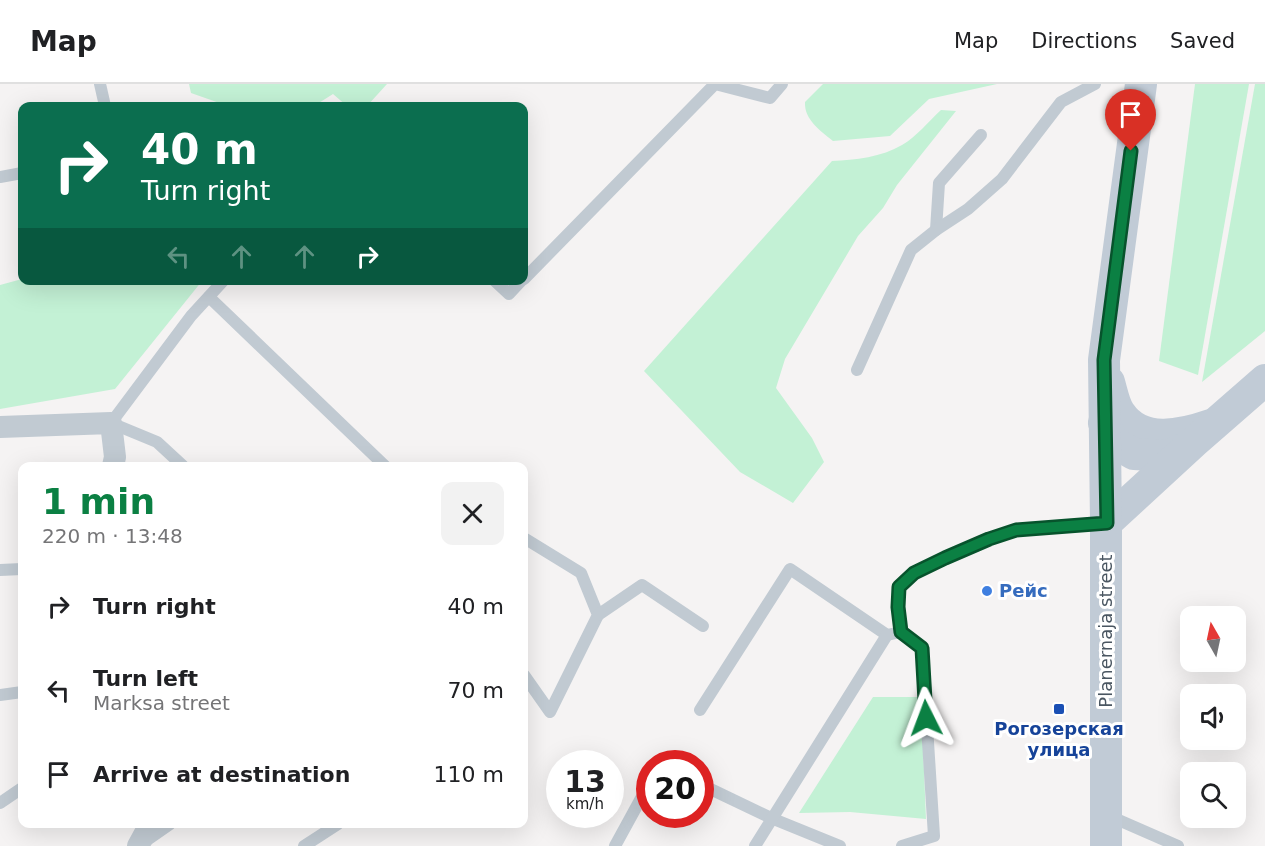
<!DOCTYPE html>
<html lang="en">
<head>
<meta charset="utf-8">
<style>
  :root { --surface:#fff; --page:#f2f2f2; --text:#202124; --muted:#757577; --line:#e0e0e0; --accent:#0b8043 }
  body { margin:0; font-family:"DejaVu Sans",sans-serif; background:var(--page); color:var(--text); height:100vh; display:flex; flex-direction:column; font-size:22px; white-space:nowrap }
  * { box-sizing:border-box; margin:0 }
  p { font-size:20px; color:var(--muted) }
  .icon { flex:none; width:33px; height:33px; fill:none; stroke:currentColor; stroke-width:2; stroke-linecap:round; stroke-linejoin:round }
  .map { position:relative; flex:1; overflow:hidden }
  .drawer { position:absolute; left:18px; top:378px; width:510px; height:366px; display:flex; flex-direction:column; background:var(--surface); border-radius:12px; box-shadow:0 6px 24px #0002 }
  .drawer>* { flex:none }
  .top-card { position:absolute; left:18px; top:18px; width:510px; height:183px; border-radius:12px; box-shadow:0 6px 24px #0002; background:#0b6e4f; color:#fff; overflow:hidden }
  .needle { width:39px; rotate:351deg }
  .tools { position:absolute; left:1180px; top:522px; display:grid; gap:12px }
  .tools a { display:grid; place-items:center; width:66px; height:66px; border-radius:12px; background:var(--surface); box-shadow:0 6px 24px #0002; font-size:30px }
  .speed { position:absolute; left:546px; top:666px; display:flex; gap:12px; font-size:30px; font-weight:700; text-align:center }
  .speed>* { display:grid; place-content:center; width:78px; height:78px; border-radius:50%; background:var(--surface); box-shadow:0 6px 24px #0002; line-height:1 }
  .speed small { font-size:15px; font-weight:400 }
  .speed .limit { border:9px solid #d22; background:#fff; color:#111 }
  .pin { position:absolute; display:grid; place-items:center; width:51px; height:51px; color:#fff; margin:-62px -26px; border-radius:50% 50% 50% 0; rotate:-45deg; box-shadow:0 0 6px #0007 }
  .pin .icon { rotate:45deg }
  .me { position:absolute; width:66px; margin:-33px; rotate:357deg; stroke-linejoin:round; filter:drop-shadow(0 0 4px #0008) }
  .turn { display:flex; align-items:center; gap:21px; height:126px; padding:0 24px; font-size:27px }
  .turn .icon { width:78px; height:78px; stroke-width:2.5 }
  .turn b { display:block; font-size:42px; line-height:51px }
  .lanes { display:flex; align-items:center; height:57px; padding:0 24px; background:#0003; justify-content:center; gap:30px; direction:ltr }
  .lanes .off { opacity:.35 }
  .round { display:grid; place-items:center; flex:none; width:63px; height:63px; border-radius:12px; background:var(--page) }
  .head { display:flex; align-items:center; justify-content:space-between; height:102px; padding:0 24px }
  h1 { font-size:36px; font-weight:700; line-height:45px; color:var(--accent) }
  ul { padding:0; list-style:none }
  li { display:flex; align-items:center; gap:18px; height:84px; padding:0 24px }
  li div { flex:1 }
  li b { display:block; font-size:22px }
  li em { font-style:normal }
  header { display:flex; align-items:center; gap:36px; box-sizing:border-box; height:84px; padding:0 30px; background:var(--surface); border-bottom:2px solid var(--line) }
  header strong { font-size:28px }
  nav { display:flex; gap:33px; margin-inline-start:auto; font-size:21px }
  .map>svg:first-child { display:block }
  .green { fill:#c3f1d5 }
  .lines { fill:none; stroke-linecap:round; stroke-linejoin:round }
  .lane { stroke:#c1cad2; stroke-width:12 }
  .street { stroke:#c1cad2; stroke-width:22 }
  .secondary { stroke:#c1cbd6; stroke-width:32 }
  .route-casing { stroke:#07532c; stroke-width:15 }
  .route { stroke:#0b8043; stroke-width:10 }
  .shop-dot { fill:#3f7fe0; stroke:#fff; stroke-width:2 }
  .transit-dot { fill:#1a4fb4; stroke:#fff; stroke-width:2 }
  .labels { text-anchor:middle; stroke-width:6; stroke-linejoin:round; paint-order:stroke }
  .shop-label { font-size:18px; font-weight:bold; fill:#366cbe; stroke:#fff; text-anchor:start }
  .street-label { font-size:18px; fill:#4a5661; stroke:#fff }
  .transit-label { font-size:18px; font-weight:bold; fill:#164399; stroke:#fff }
</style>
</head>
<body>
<header>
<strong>Map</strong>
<nav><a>Map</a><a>Directions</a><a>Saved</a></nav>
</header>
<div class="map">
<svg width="1265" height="762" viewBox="0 0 1265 762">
  <rect width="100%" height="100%" fill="#f5f3f3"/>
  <!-- green -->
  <g class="green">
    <path d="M189,0H387L367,22H347L333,10L314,22H228L191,9Z"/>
    <path d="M823,0H997L929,15L890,52L833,57C821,47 804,36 805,18Z"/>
    <path d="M1195,0H1249L1198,291L1159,277Z"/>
    <path d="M1255,0H1265V247L1202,298Z"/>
    <path d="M941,26L956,27L897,101L883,124L858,152L785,275L776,304L812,354L824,378L793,419L740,388L644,287L832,77C855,76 882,73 902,61C916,53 929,37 941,26Z"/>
    <path d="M22,195V196L202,197L115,305L0,325V201Z"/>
    <path d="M873,613H921L926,735L850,728L799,729Z"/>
  </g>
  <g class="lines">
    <!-- lane -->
    <g class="lane">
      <path d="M100,0L105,22"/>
      <path d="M0,93L22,89"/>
      <path d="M936,146L939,99L981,51"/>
      <path d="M524,195L715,0L770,14L782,0"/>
      <path d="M494,196L509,210L522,196"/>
      <path d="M209,213L385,382"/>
      <path d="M857,286L911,166L936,146L968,125L1002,95L1061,18L1095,0"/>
      <path d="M183,382L157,358L111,339L191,232L224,196"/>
      <path d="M524,454L581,489L598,531L550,628L524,591"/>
      <path d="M0,486L22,485"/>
      <path d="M598,531L642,501L703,542"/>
      <path d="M901,548L898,523L899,503L914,489L945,474L989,455L1016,446L1105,439"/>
      <path d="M0,611L22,608"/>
      <path d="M700,626L790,485L887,551"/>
      <path d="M700,700L771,734L840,762"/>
      <path d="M0,719L22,704"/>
      <path d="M1107,731L1178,762"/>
      <path d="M147,756L170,740"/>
      <path d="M304,762L338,740"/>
      <path d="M615,762L650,698"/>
      <path d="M755,762L887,551L901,548L922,564L934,752L902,762"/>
    </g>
    <!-- street -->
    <g class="street">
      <path d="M0,343L111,339L115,373L113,382"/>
      <path d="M138,762L150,740"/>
    </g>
    <!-- secondary -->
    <g class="secondary">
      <path d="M1109,298C1112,308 1114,321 1120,329C1141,361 1182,351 1211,341"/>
      <path d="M1104,339L1113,358L1134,370L1168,372L1180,366"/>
      <path d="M1106,439L1194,358L1265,296"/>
      <path d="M1106,762V439L1104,276L1141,0"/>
    </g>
  </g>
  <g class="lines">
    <defs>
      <path id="route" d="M926,634L922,564L901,548L898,523L899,503L914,489L945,474L989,455L1016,446L1107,439L1104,276L1131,67"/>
    </defs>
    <!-- route casing -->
    <use href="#route" class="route-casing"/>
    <!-- route -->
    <use href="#route" class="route"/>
  </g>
  <!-- markers -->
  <circle class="shop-dot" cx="987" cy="507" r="6"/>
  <rect class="transit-dot" x="1053" y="619" width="12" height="12" rx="3"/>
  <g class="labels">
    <!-- shop labels -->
    <g class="shop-label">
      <text x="999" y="513">Рейс</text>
    </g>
    <!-- street labels -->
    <g class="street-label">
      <text transform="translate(1106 547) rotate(-90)" y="6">Planernaja street</text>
    </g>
    <!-- transit labels -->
    <g class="transit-label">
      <text x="1059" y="651">Рогозерская<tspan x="1059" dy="21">улица</tspan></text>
    </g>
  </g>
</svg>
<div class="tools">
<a><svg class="needle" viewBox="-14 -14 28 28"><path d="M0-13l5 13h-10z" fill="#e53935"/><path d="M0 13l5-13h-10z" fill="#757577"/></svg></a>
<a><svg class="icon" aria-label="sound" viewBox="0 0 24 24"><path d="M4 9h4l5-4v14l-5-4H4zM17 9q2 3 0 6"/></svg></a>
<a><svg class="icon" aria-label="search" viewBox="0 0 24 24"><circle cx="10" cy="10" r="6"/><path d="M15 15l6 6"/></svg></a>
</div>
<div class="speed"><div>13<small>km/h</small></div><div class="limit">20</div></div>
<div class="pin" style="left:1131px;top:67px;background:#d93025"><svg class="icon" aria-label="arrive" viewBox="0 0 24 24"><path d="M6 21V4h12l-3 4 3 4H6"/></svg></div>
<svg class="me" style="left:926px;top:634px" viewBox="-20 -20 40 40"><path d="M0-17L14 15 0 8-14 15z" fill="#0b8043" stroke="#fff" stroke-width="4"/></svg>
<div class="top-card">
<div class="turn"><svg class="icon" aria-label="right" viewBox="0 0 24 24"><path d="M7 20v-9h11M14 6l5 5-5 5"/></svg><div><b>40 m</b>Turn right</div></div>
<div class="lanes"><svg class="icon off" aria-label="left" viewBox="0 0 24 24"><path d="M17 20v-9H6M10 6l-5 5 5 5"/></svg><svg class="icon off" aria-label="ahead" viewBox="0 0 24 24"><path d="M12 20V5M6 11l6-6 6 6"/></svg><svg class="icon off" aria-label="ahead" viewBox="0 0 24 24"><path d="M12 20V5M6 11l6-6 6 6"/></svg><svg class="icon" aria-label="right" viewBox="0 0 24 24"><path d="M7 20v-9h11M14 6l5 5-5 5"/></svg></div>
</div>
<section class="drawer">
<div class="head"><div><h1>1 min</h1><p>220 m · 13:48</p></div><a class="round"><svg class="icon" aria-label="close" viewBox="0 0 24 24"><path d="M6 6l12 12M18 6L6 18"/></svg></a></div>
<ul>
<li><svg class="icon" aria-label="right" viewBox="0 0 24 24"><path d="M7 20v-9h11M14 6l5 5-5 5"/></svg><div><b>Turn right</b></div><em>40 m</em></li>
<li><svg class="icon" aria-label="left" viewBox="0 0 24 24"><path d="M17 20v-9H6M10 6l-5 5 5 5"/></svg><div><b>Turn left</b><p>Marksa street</p></div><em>70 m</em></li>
<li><svg class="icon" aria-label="arrive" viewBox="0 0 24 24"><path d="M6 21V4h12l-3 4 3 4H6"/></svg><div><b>Arrive at destination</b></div><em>110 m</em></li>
</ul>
</section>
</div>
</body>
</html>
